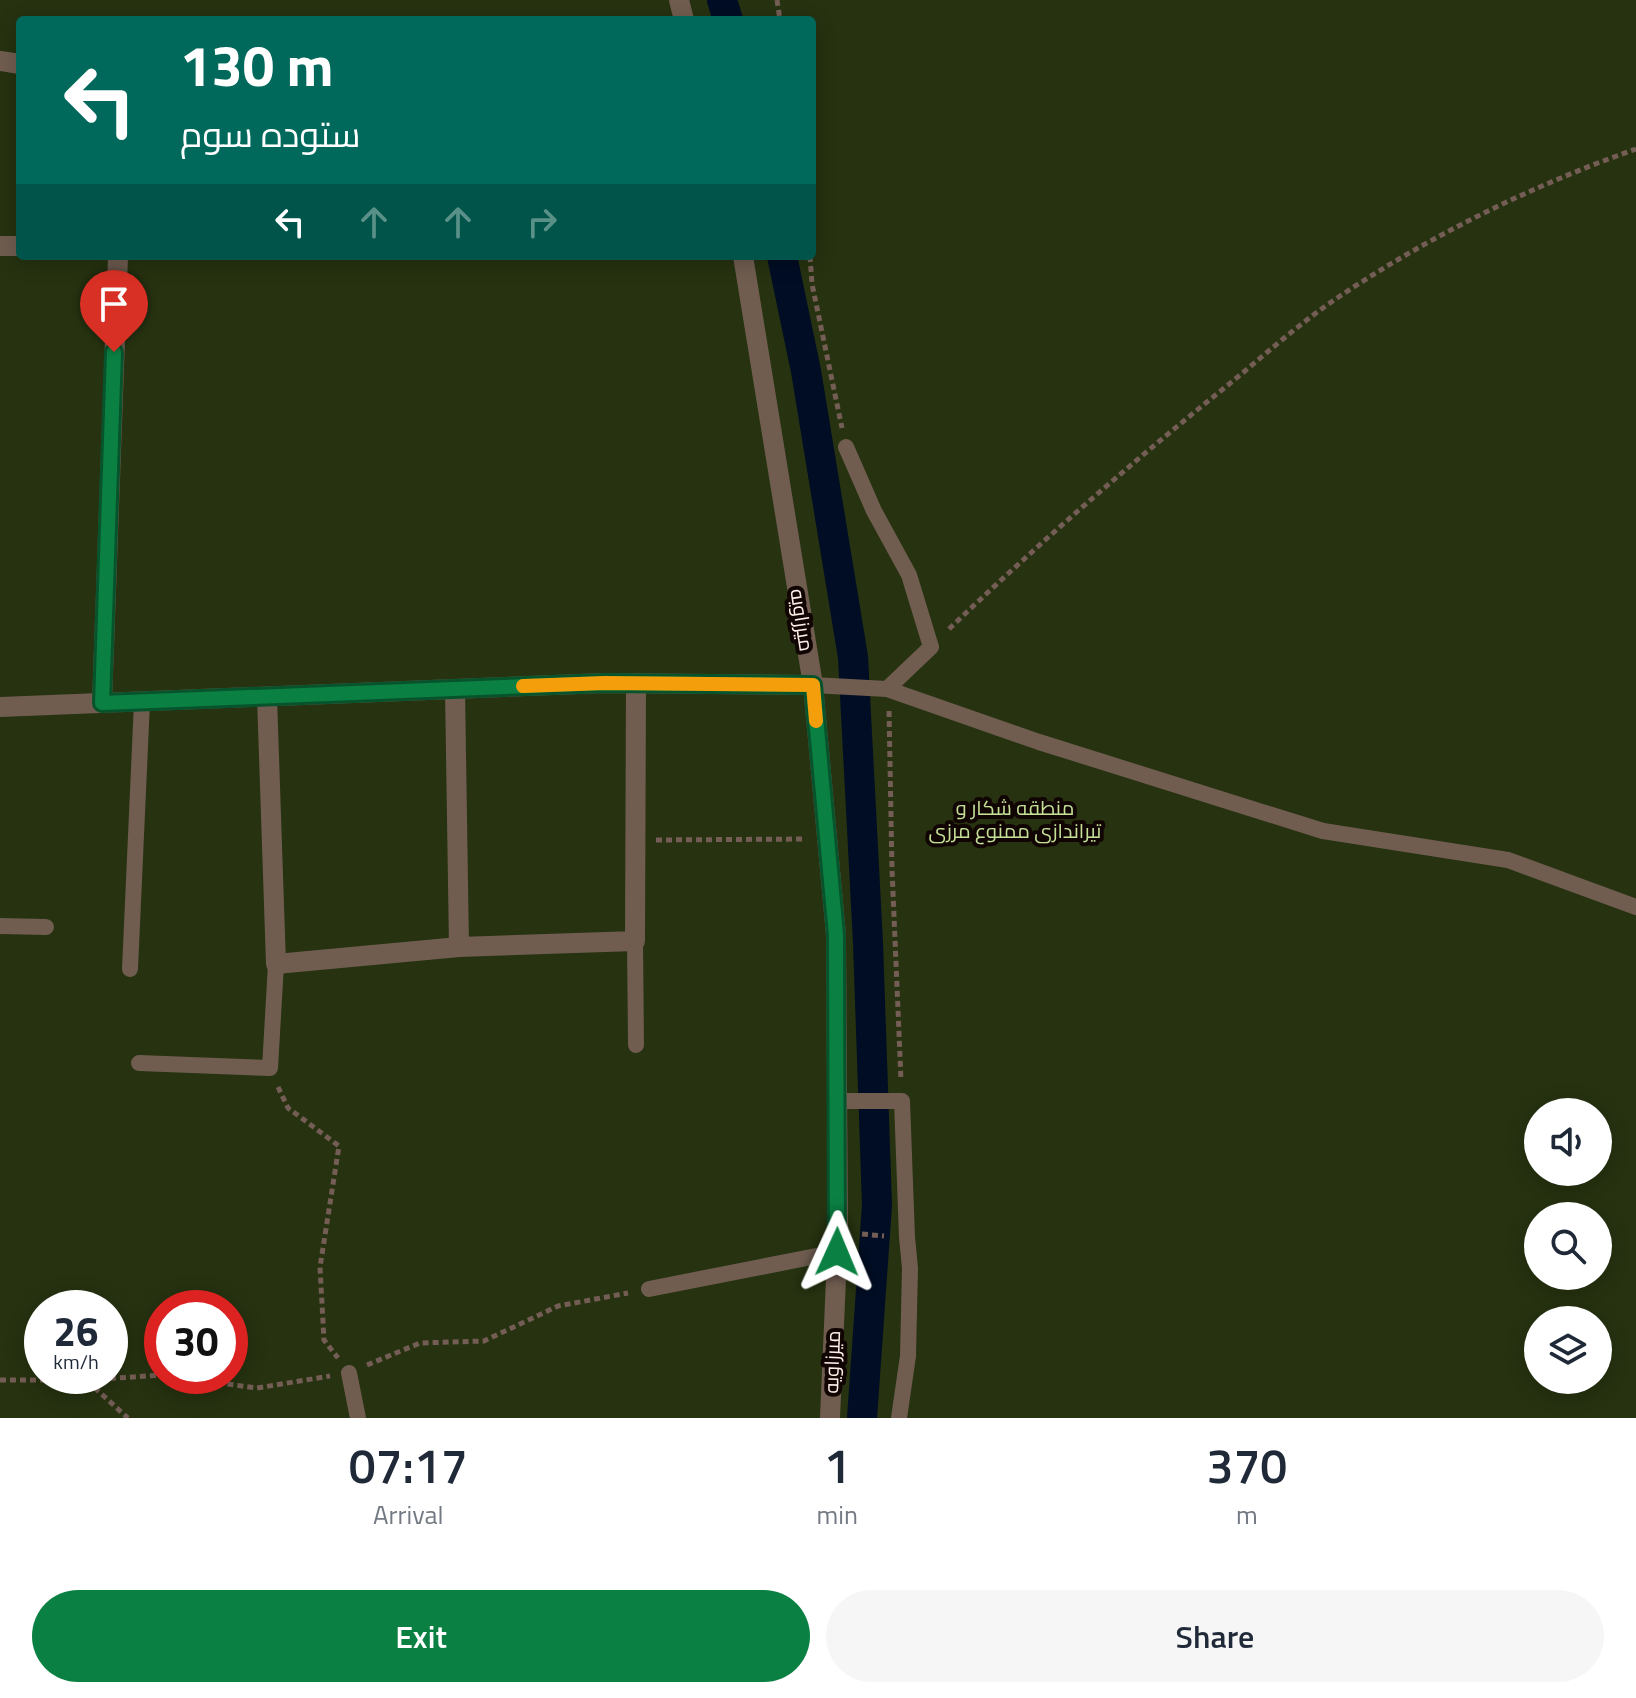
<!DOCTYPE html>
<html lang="en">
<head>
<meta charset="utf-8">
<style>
  :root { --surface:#fff; --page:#f6f6f7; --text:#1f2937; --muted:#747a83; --accent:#0b8043 }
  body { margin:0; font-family:"Titillium Web",Cairo,sans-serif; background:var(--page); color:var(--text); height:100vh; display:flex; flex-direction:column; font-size:30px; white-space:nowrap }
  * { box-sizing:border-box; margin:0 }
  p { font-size:26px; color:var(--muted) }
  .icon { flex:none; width:44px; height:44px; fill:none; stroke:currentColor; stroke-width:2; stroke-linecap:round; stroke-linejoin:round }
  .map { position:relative; height:1418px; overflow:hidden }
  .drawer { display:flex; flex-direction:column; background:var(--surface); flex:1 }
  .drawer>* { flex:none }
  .guide { position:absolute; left:16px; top:16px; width:800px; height:244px; border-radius:8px; box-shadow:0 4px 20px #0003; background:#00695c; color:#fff; overflow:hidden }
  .buttons { position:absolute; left:1524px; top:1098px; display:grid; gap:16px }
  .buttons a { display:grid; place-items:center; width:88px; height:88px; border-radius:50%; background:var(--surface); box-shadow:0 4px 20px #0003; font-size:40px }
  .speed { position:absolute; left:24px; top:1290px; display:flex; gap:16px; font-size:40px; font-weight:700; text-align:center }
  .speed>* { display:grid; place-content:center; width:104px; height:104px; border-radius:50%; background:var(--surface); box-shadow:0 4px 20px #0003; line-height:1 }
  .speed small { font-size:20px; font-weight:400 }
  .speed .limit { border:12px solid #d22; background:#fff; color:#111 }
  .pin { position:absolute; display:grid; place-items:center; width:68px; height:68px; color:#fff; margin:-82px -34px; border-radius:50% 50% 50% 0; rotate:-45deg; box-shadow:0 0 8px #0007 }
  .pin .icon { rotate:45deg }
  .me { position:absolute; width:88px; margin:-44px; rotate:1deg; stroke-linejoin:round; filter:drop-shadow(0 0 6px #0008) }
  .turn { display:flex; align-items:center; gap:28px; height:168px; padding:0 32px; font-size:36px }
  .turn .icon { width:104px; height:104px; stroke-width:2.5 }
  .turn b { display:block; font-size:56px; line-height:68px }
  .lanes { display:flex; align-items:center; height:76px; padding:0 32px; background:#0003; justify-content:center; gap:40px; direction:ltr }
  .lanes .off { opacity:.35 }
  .eta { display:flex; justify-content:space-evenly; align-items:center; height:136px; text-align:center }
  .eta b { font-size:48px; font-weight:600; line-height:56px }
  .cta { display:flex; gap:16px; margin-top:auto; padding:16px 32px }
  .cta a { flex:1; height:92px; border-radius:48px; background:var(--accent); color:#fff; font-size:32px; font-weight:600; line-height:92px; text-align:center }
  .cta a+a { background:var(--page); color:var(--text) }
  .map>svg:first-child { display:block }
  .green { fill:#263210; fill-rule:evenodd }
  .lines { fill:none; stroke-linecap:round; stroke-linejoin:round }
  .canal { stroke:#000d24; stroke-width:30 }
  .path { stroke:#745d54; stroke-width:5; stroke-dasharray:6 4; stroke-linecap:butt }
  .service { stroke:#705d50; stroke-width:16 }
  .minor { stroke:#705d50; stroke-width:20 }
  .route-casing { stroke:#07532c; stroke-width:20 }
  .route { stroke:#0b8043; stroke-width:14 }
  .slow { stroke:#f59e0b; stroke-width:14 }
  .labels { text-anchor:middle; stroke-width:8; stroke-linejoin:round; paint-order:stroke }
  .street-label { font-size:20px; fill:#ffefe9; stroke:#110503 }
  .park-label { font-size:20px; fill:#c4e197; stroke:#110503 }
</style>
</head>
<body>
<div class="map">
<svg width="1636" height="1418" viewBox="0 0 1636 1418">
  <rect width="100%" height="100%" fill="#31160b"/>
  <!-- green -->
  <path class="green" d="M0,0H1636V1418H0ZM20,20H812V256H20ZM1538,1112H1598V1172H1538ZM1538,1216H1598V1276H1538ZM42,1308H110V1376H42ZM162,1308H230V1376H162ZM1538,1320H1598V1380H1538Z"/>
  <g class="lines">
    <!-- canal -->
    <g class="canal">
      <path d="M722,0L728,20"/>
      <path d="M782,256L806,371L853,657L868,943L877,1205L862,1418"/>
    </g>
    <!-- path -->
    <g class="path">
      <path d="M777,0L780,20"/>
      <path d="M810,256L812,284L842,428"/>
      <path d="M949,629C1038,544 1132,462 1228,385C1261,358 1293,329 1327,305C1421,240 1528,187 1636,149"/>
      <path d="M889,711L892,869L901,1080"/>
      <path d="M656,840L806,839"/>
      <path d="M278,1087L288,1108L339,1146L320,1267L324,1340L338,1358"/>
      <path d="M862,1234L884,1236"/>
      <path d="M367,1365L420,1343L484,1341L558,1306L628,1293"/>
      <path d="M168,1376L257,1388L330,1376"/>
      <path d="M0,1380H87L162,1375"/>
      <path d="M87,1381L128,1418"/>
    </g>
    <!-- service -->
    <g class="service">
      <path d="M846,447L874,511L909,575L931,647L887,689"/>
      <path d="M813,685L887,689L1039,742L1323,831L1508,860L1636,907"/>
      <path d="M0,926L46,927"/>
      <path d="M635,941L636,1045"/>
      <path d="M130,969L142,702"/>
      <path d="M139,1063L270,1068L276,964"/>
      <path d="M838,1101H902L907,1237L910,1268L908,1356L899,1418"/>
      <path d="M649,1289L837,1252"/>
      <path d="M349,1373L358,1418"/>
    </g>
    <!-- minor -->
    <g class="minor">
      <path d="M679,0L684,20"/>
      <path d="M0,61L20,64"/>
      <path d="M0,246H20"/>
      <path d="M743,256L813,685L836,935L838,1232L830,1418"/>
      <path d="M455,689L459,947L635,941L636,683"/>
      <path d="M267,697L276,964L459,947"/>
      <path d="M102,703L118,256"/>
      <path d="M0,707L605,683L813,685"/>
    </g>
  </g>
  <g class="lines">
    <defs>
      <path id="route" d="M114,352L102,703L605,683L813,685L836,935L837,1252"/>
    </defs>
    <!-- route casing -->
    <use href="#route" class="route-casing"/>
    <!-- route -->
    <use href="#route" class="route"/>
    <!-- slow -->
    <path class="slow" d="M523,686L605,683L813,685L816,721"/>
  </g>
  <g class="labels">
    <!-- street labels -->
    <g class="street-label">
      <text transform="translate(802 620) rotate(81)" y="7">میرزاویه</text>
      <text transform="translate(832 1362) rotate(-88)" y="7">میرزاویه</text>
    </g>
    <!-- park labels -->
    <g class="park-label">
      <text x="1015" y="815">منطقه شکار و<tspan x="1015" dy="23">تیراندازی ممنوع مرزی</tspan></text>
    </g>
  </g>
</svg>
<div class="buttons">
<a><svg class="icon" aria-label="sound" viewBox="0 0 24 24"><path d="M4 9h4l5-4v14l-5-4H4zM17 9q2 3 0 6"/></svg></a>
<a><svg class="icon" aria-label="search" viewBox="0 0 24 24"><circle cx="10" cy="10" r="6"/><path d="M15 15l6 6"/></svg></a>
<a><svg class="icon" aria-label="layers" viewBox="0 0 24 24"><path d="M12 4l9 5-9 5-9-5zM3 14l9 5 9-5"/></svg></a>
</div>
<div class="speed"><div>26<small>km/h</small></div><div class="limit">30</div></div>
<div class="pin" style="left:114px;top:352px;background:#d93025"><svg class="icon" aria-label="arrive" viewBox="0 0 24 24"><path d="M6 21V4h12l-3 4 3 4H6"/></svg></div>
<svg class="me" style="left:837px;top:1252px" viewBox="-20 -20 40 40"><path d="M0-17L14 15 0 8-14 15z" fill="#0b8043" stroke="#fff" stroke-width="4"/></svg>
<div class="guide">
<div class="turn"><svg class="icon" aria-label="left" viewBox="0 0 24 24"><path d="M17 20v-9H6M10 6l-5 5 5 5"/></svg><div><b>130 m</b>ستوده سوم</div></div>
<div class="lanes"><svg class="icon" aria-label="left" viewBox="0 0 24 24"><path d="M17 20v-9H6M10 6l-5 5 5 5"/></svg><svg class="icon off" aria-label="ahead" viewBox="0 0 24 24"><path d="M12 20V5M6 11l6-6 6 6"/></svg><svg class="icon off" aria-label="ahead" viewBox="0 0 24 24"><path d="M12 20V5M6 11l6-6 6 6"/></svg><svg class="icon off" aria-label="right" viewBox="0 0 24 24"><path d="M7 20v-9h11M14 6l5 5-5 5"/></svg></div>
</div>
</div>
<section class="drawer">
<div class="eta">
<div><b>07:17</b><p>Arrival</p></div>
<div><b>1</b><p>min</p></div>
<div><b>370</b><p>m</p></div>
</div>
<div class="cta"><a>Exit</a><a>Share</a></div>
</section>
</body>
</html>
